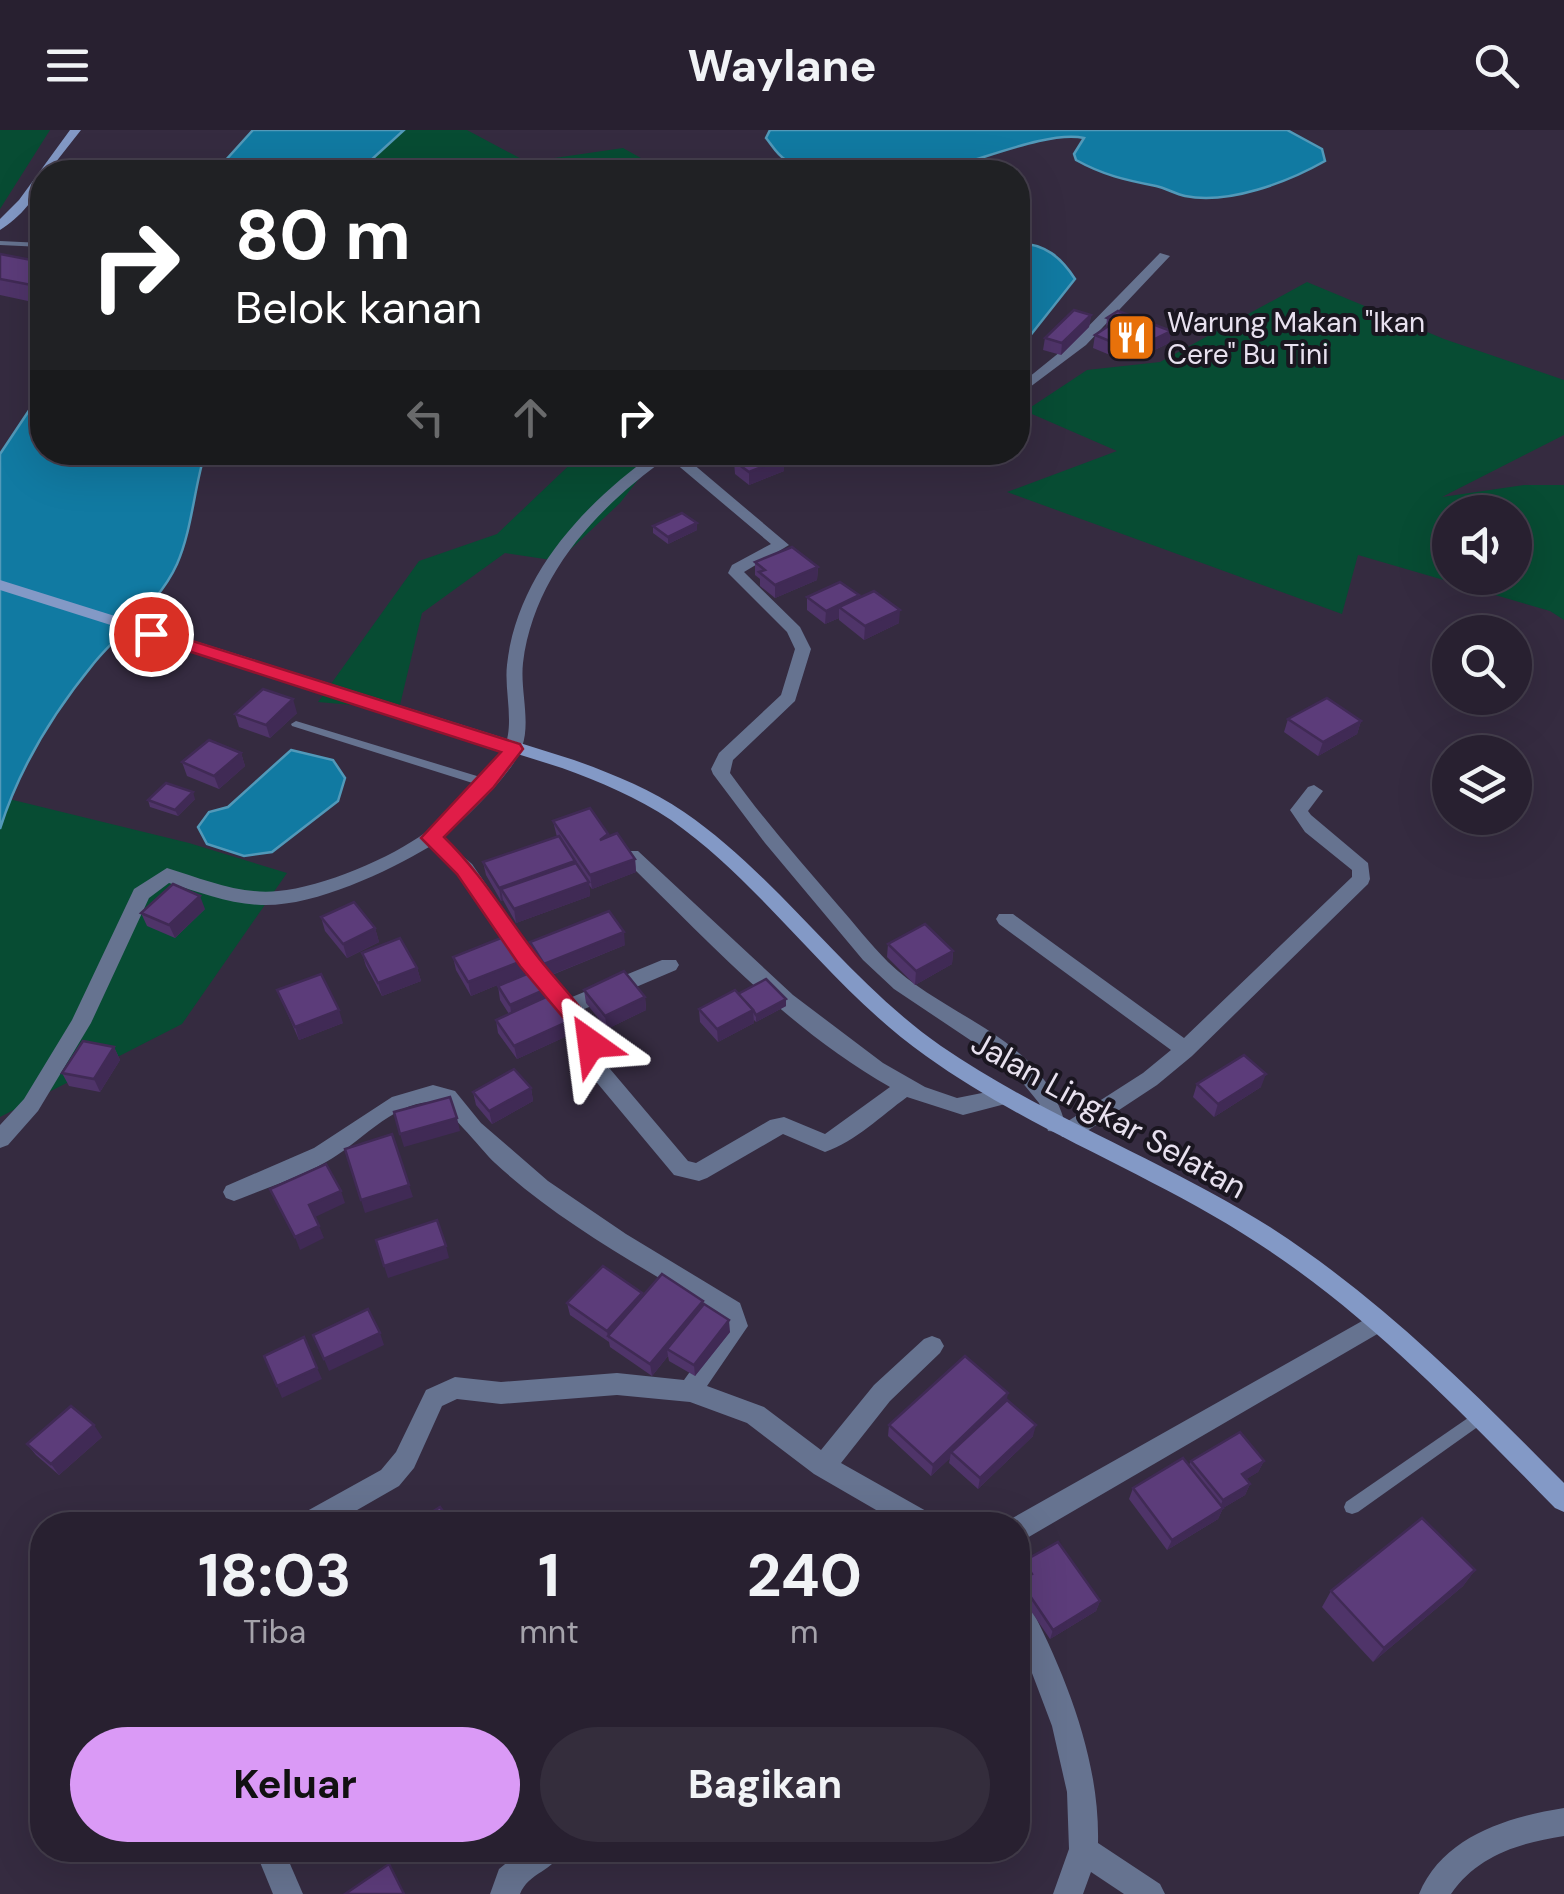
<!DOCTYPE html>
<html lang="id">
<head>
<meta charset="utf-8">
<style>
  :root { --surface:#282030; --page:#342d3c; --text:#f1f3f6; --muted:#a5a3ab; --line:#443e4c; --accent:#da9af6 }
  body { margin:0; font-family:"DM Sans",sans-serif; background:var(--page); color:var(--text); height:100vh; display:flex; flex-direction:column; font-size:38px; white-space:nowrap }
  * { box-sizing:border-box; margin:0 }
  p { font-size:32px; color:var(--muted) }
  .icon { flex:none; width:55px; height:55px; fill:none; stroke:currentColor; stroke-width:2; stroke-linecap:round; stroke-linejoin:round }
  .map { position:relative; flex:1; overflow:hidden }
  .drawer { position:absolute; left:30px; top:1382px; width:1000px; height:350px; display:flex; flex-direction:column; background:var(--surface); border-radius:40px; box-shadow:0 10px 40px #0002,0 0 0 2px var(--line) }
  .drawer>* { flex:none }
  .hud { position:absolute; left:30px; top:30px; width:1000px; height:305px; border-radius:40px; box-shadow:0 10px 40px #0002,0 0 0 2px var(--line); background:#202124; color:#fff; overflow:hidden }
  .fabs { position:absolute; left:1432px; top:365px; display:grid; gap:20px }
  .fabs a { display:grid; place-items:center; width:100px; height:100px; border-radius:50%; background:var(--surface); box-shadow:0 10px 40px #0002,0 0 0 2px var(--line); font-size:50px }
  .pin { position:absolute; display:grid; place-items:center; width:85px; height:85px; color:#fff; margin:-42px; border:5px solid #fff; border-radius:50%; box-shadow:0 2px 10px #0007 }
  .me { position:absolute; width:110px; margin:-55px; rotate:329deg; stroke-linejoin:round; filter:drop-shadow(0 0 8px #0008) }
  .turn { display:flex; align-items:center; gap:35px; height:210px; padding:0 40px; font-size:45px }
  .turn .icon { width:130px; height:130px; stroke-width:2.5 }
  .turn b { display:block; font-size:70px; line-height:85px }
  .lanes { display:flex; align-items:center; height:95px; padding:0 40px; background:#0003; justify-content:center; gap:50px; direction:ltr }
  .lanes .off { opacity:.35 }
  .eta { display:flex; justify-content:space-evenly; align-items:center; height:170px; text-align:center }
  .eta b { font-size:60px; font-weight:700; line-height:70px }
  .primary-button { display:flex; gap:20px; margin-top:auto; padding:20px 40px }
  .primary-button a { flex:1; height:115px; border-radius:60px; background:var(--accent); color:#111; font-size:40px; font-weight:700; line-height:115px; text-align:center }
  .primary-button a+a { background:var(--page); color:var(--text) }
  header { display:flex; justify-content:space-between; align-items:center; height:130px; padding:0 40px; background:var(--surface); font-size:45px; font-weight:700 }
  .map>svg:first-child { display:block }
  .green { fill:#074c33; fill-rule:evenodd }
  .water { fill:#117aa2; stroke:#5299b9; stroke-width:2.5 }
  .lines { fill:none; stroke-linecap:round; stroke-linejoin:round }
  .service { fill:#667390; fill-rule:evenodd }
  .minor { fill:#667390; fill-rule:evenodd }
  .secondary { fill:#8399c6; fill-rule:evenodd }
  .wall { fill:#4f3469 }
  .shaded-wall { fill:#402a55 }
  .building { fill:#5c3c7a; stroke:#402a55; stroke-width:2.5 }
  .route { fill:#e11d48; stroke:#92132f; stroke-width:2.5 }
  .labels { text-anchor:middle; stroke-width:8; stroke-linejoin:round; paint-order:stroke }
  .far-poi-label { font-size:28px; fill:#e8e1ef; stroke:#1a1620; text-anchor:start }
  .street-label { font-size:32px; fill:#e8e1ef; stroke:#1a1620 }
</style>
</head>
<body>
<header><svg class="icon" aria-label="menu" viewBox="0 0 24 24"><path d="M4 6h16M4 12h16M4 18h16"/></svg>Waylane<svg class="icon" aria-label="search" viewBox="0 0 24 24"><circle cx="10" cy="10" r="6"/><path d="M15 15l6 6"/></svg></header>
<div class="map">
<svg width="1564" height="1764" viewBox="0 0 1564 1764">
  <rect width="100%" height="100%" fill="#352b40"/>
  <!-- green -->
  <g class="green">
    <path d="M0,0H50L0,79Z"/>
    <path d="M404,0H467L527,32L623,18L666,42H358Z"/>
    <path d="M1307,152L1444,209L1564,250V305L1442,367L1524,355H1564V490L1550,481L1358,425L1342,484L1007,362L1117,321L1025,281L1087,240L1160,232ZM1515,382V448H1450V382Z"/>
    <path d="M582,323H659L620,373L558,431L505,423L422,483L399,579L318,572L419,431L497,404Z"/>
    <path d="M9,669L189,713L287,743L182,894L0,987V699Z"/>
  </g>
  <!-- water -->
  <g class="water">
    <path d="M253,0H404L358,42H215Z"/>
    <path d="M770,0H1287L1322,19L1325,31C1288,52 1228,75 1185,66C1175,64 1166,58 1156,56C1125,50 1103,45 1076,30L1074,24L1084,8C1048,0 978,32 938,40C903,47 818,48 786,30C777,25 772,15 766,8Z"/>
    <path d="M1018,113C1045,114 1061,127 1075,149L1018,221Z"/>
    <path d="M42,261V322L205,323C194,358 192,400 177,434C159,474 121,500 94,533C53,583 19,638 0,699V324Z"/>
    <path d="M291,620L333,630L345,648L338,671L272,722L244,726L207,714L198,697L209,682L228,677Z"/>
  </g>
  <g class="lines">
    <!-- service -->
    <g class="service">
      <path d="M0,111L42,113V117L0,115Z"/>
      <path d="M296,591L490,650L492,653L486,657L482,656L292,596L291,594Z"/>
      <path d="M1481,1279L1486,1281L1489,1286L1486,1291L1358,1382L1352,1384L1346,1382L1344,1377L1346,1372Z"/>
    </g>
    <!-- minor -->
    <g class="minor">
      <path d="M1160,123L1170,126L1086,215L1018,266V256L1076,209Z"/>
      <path d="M656,322H679L789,415L744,442L800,497L811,519L795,571L733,630L730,643C763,689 800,731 837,774C854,793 870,814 888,832C947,889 1041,906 1065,993L1143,943L1171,920L999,794L996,789L999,784H1013L1184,908L1352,747V740L1305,702L1290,680L1308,657L1314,655L1323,661L1308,681L1311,685L1368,733L1370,749L1368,754L1192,926L1157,955L1078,1007H1062L1060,1002L1048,1001L1039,973L1009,936L894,859L863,830L765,713L713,644L711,639L719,623L781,565L795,519L787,502L728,443L732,435L771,414L668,327C598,377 534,444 523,533C520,560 531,591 522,617C515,641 463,691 442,708L472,734L535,825L572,867L662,830H676L679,835L676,840L582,880L599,904L605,933L688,1031L696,1033L770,990L784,987L825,1004L890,957C789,900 708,811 626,731L623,726L626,721H638L793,865L883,933L925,957L957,968L1002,959L1009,961L1012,967L1009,973L963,985L907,967C881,986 856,1011 825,1022L783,1004L707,1048L699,1051L674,1045L588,942L579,906L521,835L458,744L429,717C385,743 313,777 261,775C229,774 199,762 169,753L149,768L91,893L38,981L8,1015L0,1018V995L24,969L72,890L134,759L167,738C203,749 240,765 278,761C323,757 391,728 426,702C447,687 464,667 481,648C488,639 500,629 504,618C515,594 504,561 507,535C517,444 585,373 656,322Z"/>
      <path d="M433,955L455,961L481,993L548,1051L626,1104L740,1173L748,1196L707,1256L764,1277L821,1320L874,1255L924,1209L932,1206L940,1209L944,1216L940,1223L890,1271L841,1333L935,1386L939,1395H902L814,1344L747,1293L690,1272L617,1265L501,1274L457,1269L442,1276L414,1338L399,1356L331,1395H294L298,1386L381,1340L396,1322L426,1260L455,1247L501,1252L617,1243L684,1250L724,1194L722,1186C645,1138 562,1095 495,1033C481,1020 445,972 430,972C392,973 358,1015 326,1032C299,1047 270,1057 242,1068L234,1071L226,1068L223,1062L226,1056L314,1018L392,967Z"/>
      <path d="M1378,1182L1386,1185L1390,1192L1386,1199L1027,1408L1018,1411V1395H1007L1009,1390Z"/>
      <path d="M1018,1466L1027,1470C1065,1543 1100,1629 1098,1713L1160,1754L1165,1764H1124L1091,1742L1083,1764H1053L1069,1719L1067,1662L1052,1596L1018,1506Z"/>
      <path d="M1564,1678V1706C1520,1713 1478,1725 1451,1764H1419C1443,1706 1508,1687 1564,1678Z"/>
      <path d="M255,1720H284L303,1764H273Z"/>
      <path d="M522,1720H563C555,1740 528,1743 520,1764H490L499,1739Z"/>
    </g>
    <!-- secondary -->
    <g class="secondary">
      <path d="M70,0H81L48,42H42C42,65 18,89 0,100V89L19,70Z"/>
      <path d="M0,450L574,630C613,644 650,659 684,682C780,748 845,849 941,916C1046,988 1166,1031 1273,1099C1381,1169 1474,1262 1564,1353V1382L1555,1378C1462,1283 1368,1184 1256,1112C1150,1043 1029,1000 926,926C831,859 766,757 671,690C637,667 600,652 562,638L0,460Z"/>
    </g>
  </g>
  <!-- wall -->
  <g class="wall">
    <path d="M42,75V100L35,82Z"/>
    <path d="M0,124L42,132V174L0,165Z"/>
    <path d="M1091,185L1089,197L1061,225L1043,220L1045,208Z"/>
    <path d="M1107,188L1171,201L1169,213L1134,230L1113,222L1110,225L1093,218L1095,205L1106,198Z"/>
    <path d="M734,331L784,341L749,355L735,344Z"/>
    <path d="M653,396L697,400L668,414L653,403Z"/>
    <path d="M755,432L818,437L817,450L775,468L760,456V449L755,445Z"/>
    <path d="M859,465L858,468L899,493L864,510L839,490V488L825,494L807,480V467Z"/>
    <path d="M297,583L270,608L239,597L235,584Z"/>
    <path d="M1288,589L1361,591L1357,604L1318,626L1284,602Z"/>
    <path d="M241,623L245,636L219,659L187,646L182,632Z"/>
    <path d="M195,669L178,686L150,677L148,670Z"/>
    <path d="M553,691L608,706L635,729L636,742L592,759L589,755L590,766L516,793L503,770L501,771L486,745L483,732L557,707Z"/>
    <path d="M205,779L175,808L147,796L141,783Z"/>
    <path d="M321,787L375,798L379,812L347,828L325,801Z"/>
    <path d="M530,812L625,815L547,847L553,856L554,863L578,887L580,900L517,929L498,903L496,890L509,884L500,870L498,856L540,838L532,826Z"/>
    <path d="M888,814L953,821L952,834L915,855L887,827Z"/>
    <path d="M362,823L417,838L421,851L382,866L366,836Z"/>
    <path d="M453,827L522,831L524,844L471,866L456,840Z"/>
    <path d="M277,860L343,893L299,910Z"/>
    <path d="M584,860L645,867L646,880L607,899L586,873Z"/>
    <path d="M738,864L786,869V876L756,892L754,890V893L718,912L700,892L699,879Z"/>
    <path d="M114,917L120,930L100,962L69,956L62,943Z"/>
    <path d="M1197,954L1261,957L1214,987L1193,967Z"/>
    <path d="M531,958L533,971L492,994L476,975L473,962Z"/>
    <path d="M643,1166L703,1171L704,1174L730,1202L695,1246L669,1231L668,1226L652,1246L610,1217L609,1212L570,1185L567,1173Z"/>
    <path d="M1007,1270L1033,1306L978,1359L949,1333L950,1328L931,1346L888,1306L889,1295Z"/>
    <path d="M102,1307L59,1345L36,1325L27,1314Z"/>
    <path d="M1191,1331H1264L1258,1342L1246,1349L1250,1354L1245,1365L1223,1378L1218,1389L1167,1420L1129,1369L1133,1358L1189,1335Z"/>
    <path d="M1024,1431L1100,1471L1096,1481L1050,1509L1018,1462L1020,1451L1026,1448L1021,1442Z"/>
    <path d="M1475,1440L1463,1456L1373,1532L1322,1477L1331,1461Z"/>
  </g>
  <!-- shaded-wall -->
  <g class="shaded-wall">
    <path d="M1091,185L1089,197L1061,225L1062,213Z"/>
    <path d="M1171,201L1169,213L1134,230L1136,218Z"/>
    <path d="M1115,210L1113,222L1110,225L1112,212Z"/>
    <path d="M784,328V341L749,355V342Z"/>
    <path d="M697,393V400L668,414V407Z"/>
    <path d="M818,437L817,450L775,468V455Z"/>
    <path d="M859,465L858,479L839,477V488L825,494L826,481Z"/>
    <path d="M900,480L899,493L864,510L865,496Z"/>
    <path d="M293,569L297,583L270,608L266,595Z"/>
    <path d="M1361,591L1357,604L1318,626L1323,612Z"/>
    <path d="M241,623L245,636L219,659L214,646Z"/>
    <path d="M193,662L195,669L178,686L175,680Z"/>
    <path d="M635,729L636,742L592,759L590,745Z"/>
    <path d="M575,731L577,744L501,759L503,770L501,771L499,758Z"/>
    <path d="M589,752L590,766L516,793L514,779Z"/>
    <path d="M200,766L205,779L175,808L169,795Z"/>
    <path d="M375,798L379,812L347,828L343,814Z"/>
    <path d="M624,802L625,815L546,847L544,834Z"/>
    <path d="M953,821L952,834L915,855L916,841Z"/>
    <path d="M522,831L524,844L471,866L468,852Z"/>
    <path d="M417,838L421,851L382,866L378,853Z"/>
    <path d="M553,856L555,869L512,888L510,875Z"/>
    <path d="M645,867L646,880L607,899L605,886Z"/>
    <path d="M786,869V876L756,892V885Z"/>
    <path d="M339,880L343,893L299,910L295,897Z"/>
    <path d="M753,880L754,893L718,912L717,899Z"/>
    <path d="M578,887L580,900L517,929L514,916Z"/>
    <path d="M114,917L120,930L100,962L94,949Z"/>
    <path d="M1266,944L1261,957L1214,987L1218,974Z"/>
    <path d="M531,958L533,971L492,994L489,981Z"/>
    <path d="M457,988L460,1001L404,1017L400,1004Z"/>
    <path d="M409,1055L413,1067L365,1083L361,1070Z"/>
    <path d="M341,1061L345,1073L313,1088L309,1075Z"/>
    <path d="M319,1096L324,1108L300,1120L295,1107Z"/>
    <path d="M446,1116L449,1128L388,1148L384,1136Z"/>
    <path d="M642,1163L644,1175L608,1206L609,1213L607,1201Z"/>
    <path d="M703,1171L704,1183L667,1219L668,1226L652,1246L650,1234Z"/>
    <path d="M729,1190L730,1202L695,1246L694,1235Z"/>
    <path d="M380,1203L384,1215L329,1241L324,1229Z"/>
    <path d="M317,1238L322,1249L282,1268L277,1256Z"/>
    <path d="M1008,1263L1006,1275L951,1322L950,1328L931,1346L933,1335Z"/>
    <path d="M94,1295L102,1307L59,1345L51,1334Z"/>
    <path d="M1036,1295L1033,1306L978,1359L980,1348Z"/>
    <path d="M1264,1331L1258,1342L1237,1355L1242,1344Z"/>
    <path d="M1250,1354L1245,1365L1218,1381L1223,1370Z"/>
    <path d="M1223,1378L1218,1389L1167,1420L1172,1410Z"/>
    <path d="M1475,1440L1463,1456L1373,1532L1384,1518Z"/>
    <path d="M1100,1471L1096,1481L1050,1509L1053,1500Z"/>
  </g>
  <!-- building -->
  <g class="building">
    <path d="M0,124L42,132V157L0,149Z"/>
    <path d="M1074,180L1091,185L1062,213L1045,208Z"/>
    <path d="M1118,181L1171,201L1136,218L1115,210L1112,212L1095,205L1116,191L1107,188Z"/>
    <path d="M756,322H776L784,328L749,342L734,331Z"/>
    <path d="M682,383L697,393L668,407L653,396Z"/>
    <path d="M792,417L818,437L775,455L759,442L765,440L755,432Z"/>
    <path d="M840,452L859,465L826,481L807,467Z"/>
    <path d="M874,461L900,480L865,496L839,477Z"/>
    <path d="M263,559L293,569L266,595L235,584Z"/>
    <path d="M1327,568L1361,591L1323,612L1288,589Z"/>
    <path d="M209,610L241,623L214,646L182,632Z"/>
    <path d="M166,653L193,662L175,680L148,670Z"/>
    <path d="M590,678L608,704L600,710L617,703L635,729L590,745L553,691Z"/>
    <path d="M559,706L575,731L499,758L483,732Z"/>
    <path d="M576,733L589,752L514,779L501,759Z"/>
    <path d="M173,754L200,766L169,795L141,783Z"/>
    <path d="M354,772L375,798L343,814L321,787Z"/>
    <path d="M609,781L624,802L544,834L530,812Z"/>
    <path d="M925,794L953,821L916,841L888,814Z"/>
    <path d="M506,806L522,831L468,852L453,827Z"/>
    <path d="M400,808L417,838L378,853L362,823Z"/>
    <path d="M541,838L553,856L510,875L498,856Z"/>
    <path d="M624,841L645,867L605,886L584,860Z"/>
    <path d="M321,844L339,880L295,897L277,860Z"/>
    <path d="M766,849L786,869L756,885L753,880L738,864Z"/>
    <path d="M735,860L753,880L717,899L699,879Z"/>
    <path d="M559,861L578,887L514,916L496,890Z"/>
    <path d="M83,911L114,917L94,949L62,943Z"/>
    <path d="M1244,925L1266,944L1218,974L1197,954Z"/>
    <path d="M514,939L531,958L489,981L473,962Z"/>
    <path d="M450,967L457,988L400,1004L394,982Z"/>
    <path d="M392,1004L409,1055L361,1070L345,1019Z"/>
    <path d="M326,1034L341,1061L309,1075L319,1096L295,1107L270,1059Z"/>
    <path d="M437,1090L446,1116L384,1136L376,1110Z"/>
    <path d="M603,1136L642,1163L607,1201L567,1173Z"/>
    <path d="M662,1144L703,1171L650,1234L608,1206Z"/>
    <path d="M704,1174L729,1190L694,1235L667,1219Z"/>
    <path d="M368,1179L380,1203L324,1229L313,1205Z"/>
    <path d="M304,1207L317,1238L277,1256L264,1226Z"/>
    <path d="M965,1226L1008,1263L933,1335L889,1295Z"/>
    <path d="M1007,1270L1036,1295L980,1348L951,1322Z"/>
    <path d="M71,1276L94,1295L51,1334L27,1314Z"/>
    <path d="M1240,1302L1264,1331L1242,1344L1250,1354L1223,1370L1191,1331Z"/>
    <path d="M1183,1328L1223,1378L1172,1410L1133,1358Z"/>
    <path d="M440,1377L453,1395H412Z"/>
    <path d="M1422,1388L1475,1440L1384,1518L1331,1461Z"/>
    <path d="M1058,1412L1100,1471L1053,1500L1020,1451L1032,1444L1024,1431Z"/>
    <path d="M389,1734L404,1764H345Z"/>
  </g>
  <!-- route -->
  <path class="route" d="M151,498L520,614L523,619L493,658L444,707C480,742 504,783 534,822C558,854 586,878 603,914L599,921H583L572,898L520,836L457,744L421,708L501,622L145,507V500Z"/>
  <!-- icons -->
  <defs>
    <symbol id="restaurant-square" viewBox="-11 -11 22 22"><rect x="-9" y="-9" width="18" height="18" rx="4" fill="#e8710a" stroke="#1a1620"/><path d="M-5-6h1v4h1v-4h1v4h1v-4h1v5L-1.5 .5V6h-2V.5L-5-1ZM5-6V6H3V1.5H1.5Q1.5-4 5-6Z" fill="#fff"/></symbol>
  </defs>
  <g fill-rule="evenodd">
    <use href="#restaurant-square" x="1104" y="180" width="55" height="55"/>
  </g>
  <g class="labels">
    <!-- far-poi labels -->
    <g class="far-poi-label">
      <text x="1167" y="202">Warung Makan "Ikan<tspan x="1167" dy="32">Cere" Bu Tini</tspan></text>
    </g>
    <!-- street labels -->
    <g class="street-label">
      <text transform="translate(1109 985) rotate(29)" y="11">Jalan Lingkar Selatan</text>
    </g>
  </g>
</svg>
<div class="fabs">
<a><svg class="icon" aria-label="sound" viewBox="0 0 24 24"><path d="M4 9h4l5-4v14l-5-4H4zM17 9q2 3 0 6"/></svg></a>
<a><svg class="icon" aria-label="search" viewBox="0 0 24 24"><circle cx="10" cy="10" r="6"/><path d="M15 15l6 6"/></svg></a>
<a><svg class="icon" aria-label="layers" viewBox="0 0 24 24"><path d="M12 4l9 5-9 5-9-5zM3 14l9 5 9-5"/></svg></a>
</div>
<div class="pin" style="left:151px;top:504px;background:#d93025"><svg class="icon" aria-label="arrive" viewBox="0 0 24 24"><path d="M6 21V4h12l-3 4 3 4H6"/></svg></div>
<svg class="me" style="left:591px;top:914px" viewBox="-20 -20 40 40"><path d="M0-17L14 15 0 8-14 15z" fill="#e11d48" stroke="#fff" stroke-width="4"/></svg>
<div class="hud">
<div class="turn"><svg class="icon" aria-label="right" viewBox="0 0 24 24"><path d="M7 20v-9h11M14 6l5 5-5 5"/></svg><div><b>80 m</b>Belok kanan</div></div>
<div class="lanes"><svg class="icon off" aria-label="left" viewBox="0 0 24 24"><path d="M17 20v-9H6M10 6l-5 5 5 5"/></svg><svg class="icon off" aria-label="ahead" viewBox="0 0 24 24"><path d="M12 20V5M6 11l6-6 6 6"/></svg><svg class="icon" aria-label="right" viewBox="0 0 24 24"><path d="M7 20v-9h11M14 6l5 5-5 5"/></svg></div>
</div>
<section class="drawer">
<div class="eta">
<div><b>18:03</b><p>Tiba</p></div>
<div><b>1</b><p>mnt</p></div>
<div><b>240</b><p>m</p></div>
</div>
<div class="primary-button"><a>Keluar</a><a>Bagikan</a></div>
</section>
</div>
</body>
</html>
